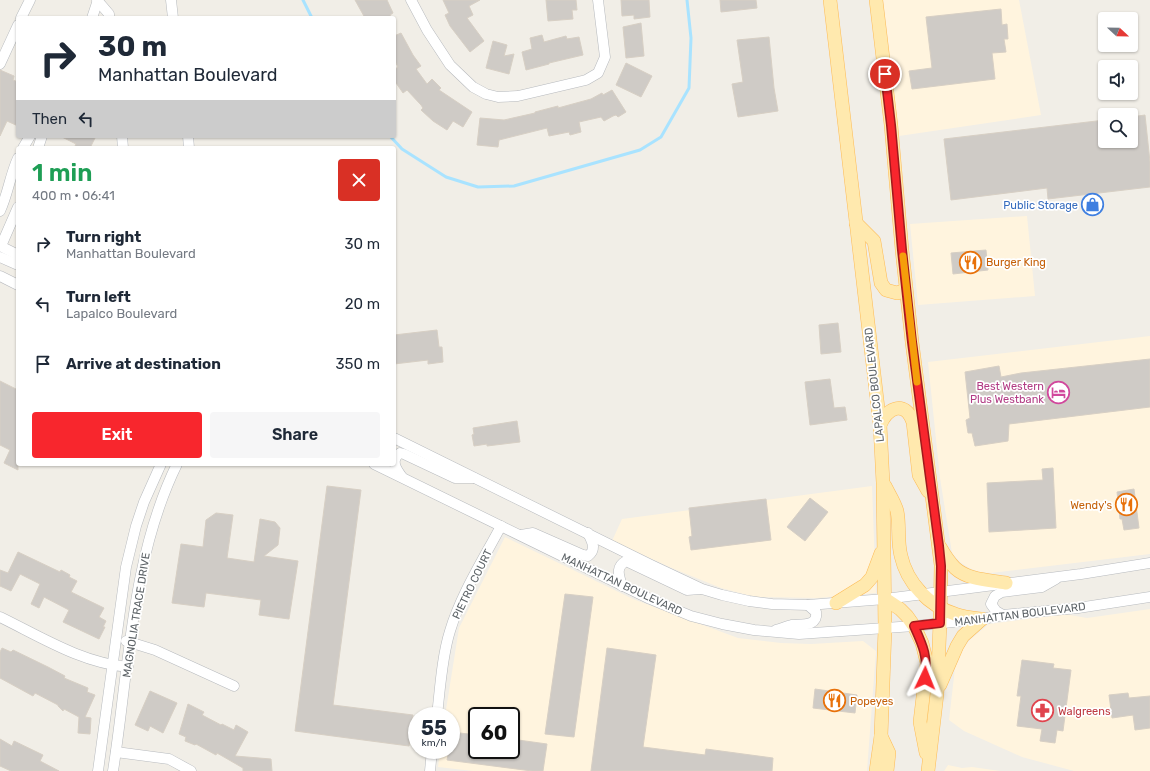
<!DOCTYPE html>
<html lang="en">
<head>
<meta charset="utf-8">
<style>
  :root { --surface:#fff; --page:#f6f6f7; --text:#1f2937; --muted:#747a83; --accent:#f8262d }
  body { margin:0; font-family:Rubik,sans-serif; background:var(--page); color:var(--text); height:100vh; display:flex; flex-direction:column; font-size:15px; white-space:nowrap }
  * { box-sizing:border-box; margin:0 }
  p { font-size:13px; color:var(--muted) }
  .icon { flex:none; width:22px; height:22px; fill:none; stroke:currentColor; stroke-width:2; stroke-linecap:round; stroke-linejoin:round }
  .map { position:relative; flex:1; overflow:hidden }
  .drawer { position:absolute; left:16px; top:146px; width:380px; height:320px; display:flex; flex-direction:column; background:var(--surface); border-radius:4px; box-shadow:0 1px 3px #0004 }
  .drawer>* { flex:none }
  .top-card { position:absolute; left:16px; top:16px; width:380px; height:122px; border-radius:4px; box-shadow:0 1px 3px #0004; background:#fff; color:var(--text); overflow:hidden }
  .needle { width:26px; rotate:112deg }
  .fabs { position:absolute; left:1098px; top:12px; display:grid; gap:8px }
  .fabs a { display:grid; place-items:center; width:40px; height:40px; border-radius:4px; background:var(--surface); box-shadow:0 1px 3px #0004; font-size:20px }
  .speed { position:absolute; left:408px; top:707px; display:flex; gap:8px; font-size:20px; font-weight:700; text-align:center }
  .speed>* { display:grid; place-content:center; width:52px; height:52px; border-radius:50%; background:var(--surface); box-shadow:0 1px 3px #0004; line-height:1 }
  .speed small { font-size:10px; font-weight:400 }
  .speed .limit { border:2px solid #111; border-radius:6px; background:#fff; color:#111 }
  .pin { position:absolute; display:grid; place-items:center; width:34px; height:34px; color:#fff; margin:-17px; border:2px solid #fff; border-radius:50%; box-shadow:0 1px 4px #0007 }
  .me { position:absolute; width:44px; margin:-22px; rotate:2deg; stroke-linejoin:round; filter:drop-shadow(0 0 3px #0008) }
  .turn { display:flex; align-items:center; gap:14px; height:84px; padding:0 16px; font-size:18px }
  .turn .icon { width:52px; height:52px; stroke-width:2.5 }
  .turn b { display:block; font-size:28px; line-height:34px }
  .then { display:flex; align-items:center; height:38px; padding:0 16px; background:#0003; gap:8px; font-size:15px }
  .round { display:grid; place-items:center; flex:none; width:42px; height:42px; border-radius:4px; background:var(--page) }
  .headline { display:flex; align-items:center; justify-content:space-between; height:68px; padding:0 16px }
  h1 { font-size:24px; font-weight:600; line-height:30px; color:#1e9e55 }
  .button { display:flex; gap:8px; margin-top:auto; padding:8px 16px }
  .button a { flex:1; height:46px; border-radius:4px; background:var(--accent); color:#fff; font-size:16px; font-weight:600; line-height:46px; text-align:center }
  .button a+a { background:var(--page); color:var(--text) }
  ul { padding:0; list-style:none }
  li { display:flex; align-items:center; gap:12px; height:60px; padding:0 16px }
  li div { flex:1 }
  li b { display:block; font-size:15px }
  li em { font-style:normal }
  .map>svg:first-child { display:block }
  .commercial { fill:#fff4de; fill-rule:evenodd }
  .lines { fill:none; stroke-linecap:round; stroke-linejoin:round }
  .stream { stroke:#a9e3ff; stroke-width:3 }
  .building { fill:#cfcbc6; stroke:#d7cfc4 }
  .minor-casing { stroke:#b7babe; stroke-width:11 }
  .major-casing { stroke:#febb54; stroke-width:14 }
  .minor { stroke:#fff; stroke-width:10 }
  .major { stroke:#ffe9ae; stroke-width:13 }
  .route-casing { stroke:#a1191d; stroke-width:10 }
  .route { stroke:#f8262d; stroke-width:7 }
  .slow { stroke:#f59e0b; stroke-width:7 }
  .labels { text-anchor:middle; stroke-width:3.5; stroke-linejoin:round; paint-order:stroke }
  .shop-label { font-size:11px; fill:#366cbe; stroke:#fff; text-anchor:end }
  .food-label { font-size:11px; fill:#c56008; stroke:#fff; text-anchor:start }
  .street-label { font-size:11px; fill:#5e6468; stroke:#fff }
  .hotel-label { font-size:11px; fill:#b23c85; stroke:#fff; text-anchor:end }
  .health-label { font-size:11px; fill:#be3a42; stroke:#fff; text-anchor:start }
</style>
</head>
<body>
<div class="map">
<svg width="1150" height="771" viewBox="0 0 1150 771">
  <rect width="100%" height="100%" fill="#f1eee7"/>
  <!-- commercial -->
  <g class="commercial">
    <path d="M883,0H1019L1041,115L899,136Z"/>
    <path d="M1027,216L1035,296L918,305L910,224Z"/>
    <path d="M1150,336V554L991,573L979,572L969,568L960,562L952,553L940,478L928,362Z"/>
    <path d="M872,486L876,593L817,598L755,597L721,588L674,569L612,541L622,519Z"/>
    <path d="M505,537L633,599L738,638L781,643L811,644L863,641L876,651L867,771H473L438,767L440,750H451V716H445L459,628ZM477,716H511V750H477Z"/>
    <path d="M1150,609V771H1074L1022,757L964,731L949,720L955,668L964,647L972,638L989,624L1064,614L1087,618Z"/>
    <path d="M948,765L962,768L972,767L1000,771H944Z"/>
  </g>
  <g class="lines">
    <!-- stream -->
    <g class="stream">
      <path d="M303,0L312,18"/>
      <path d="M390,136L402,149L446,177L478,187L514,186L640,150L661,137L689,88L691,38L687,0"/>
    </g>
  </g>
  <!-- building -->
  <g class="building">
    <path d="M355,0H387L393,13L390,15L391,18H365Z"/>
    <path d="M443,0H480L469,6L473,15L467,18L484,41L470,52L450,26L445,15L449,13Z"/>
    <path d="M546,0H576L577,10H572L573,19L548,21Z"/>
    <path d="M621,0H649L650,17L634,19V15L622,16Z"/>
    <path d="M720,0H756L757,8L721,12Z"/>
    <path d="M1001,9L1002,25L1007,24L1008,39H1004L1006,52L992,53L995,79L912,89L909,71L932,68L926,17Z"/>
    <path d="M641,23L644,56L626,58L623,27Z"/>
    <path d="M401,33L413,55L421,66L416,69L427,84L432,79L441,88L439,90L472,112L463,127L453,121L447,130L433,121L421,110L423,108L421,105L407,90L403,93L394,80V70L398,67L394,59V36Z"/>
    <path d="M542,35L544,42L566,36L567,39L579,37L583,55L549,63V64L526,70L522,52L532,49L530,38Z"/>
    <path d="M769,37L774,88L778,111L738,117L732,84L743,82L737,40Z"/>
    <path d="M493,41L507,45L504,56L514,54L509,74L486,68Z"/>
    <path d="M626,63L652,76L641,97L616,85Z"/>
    <path d="M0,70L14,76L13,80L18,82V126L7,121L0,136Z"/>
    <path d="M612,90L626,112L618,117L616,115L613,116L604,121L601,117L579,122L581,132L570,135L569,132L549,136L547,128L499,140L498,147L477,145L480,118L504,120L535,113V112L558,106V108L591,99L602,93L603,95Z"/>
    <path d="M1145,115L1150,162V187L1048,199L1047,188L951,200L944,139L1105,120V141H1131V117Z"/>
    <path d="M60,136H96L90,148H74L76,144Z"/>
    <path d="M986,250L988,270L953,274L951,253Z"/>
    <path d="M838,323L841,352L821,354L819,325Z"/>
    <path d="M437,330L439,347H442L443,362L428,364V360L394,364V335Z"/>
    <path d="M1150,359V407L1009,424L1008,441L975,446L972,433H968L966,420L970,418L965,372L999,366L1001,377L1021,373Z"/>
    <path d="M830,379L834,408L845,407L847,420L810,425L805,382Z"/>
    <path d="M0,381L18,390V470L4,463L10,450L0,445Z"/>
    <path d="M517,421L520,442L487,446V444L474,446L472,435L474,434L473,428Z"/>
    <path d="M1053,468L1056,528L989,532L987,483L1043,480L1042,469Z"/>
    <path d="M327,486L361,490L333,705L413,715L409,746L295,731Z"/>
    <path d="M1134,489L1139,528L1124,530L1122,519H1120L1117,492Z"/>
    <path d="M810,498L828,512L805,541L787,527Z"/>
    <path d="M766,499L771,540L691,550L689,537L692,536L689,508Z"/>
    <path d="M216,513L233,515L227,558L254,562L260,519L275,522L280,528L278,545L264,556L298,561L289,619L259,615L261,600L206,593L204,607L172,603L181,544L203,547L206,520Z"/>
    <path d="M18,552L60,572L61,570L70,575L69,577L77,581L71,592L104,608L99,617L106,621L103,627H105L99,639L63,622L69,610L44,597L39,608L31,604L40,584L20,574L11,591L0,586V570L8,573Z"/>
    <path d="M565,594L593,597L574,737L545,734Z"/>
    <path d="M2,648L11,652L13,650L48,667L65,676L64,678L88,688L87,692L95,695L85,717L91,718L90,734L78,733L79,717L64,709L63,711L58,706V705L35,693L33,696L0,678V652Z"/>
    <path d="M607,648L656,655L643,747L705,755L706,749L773,758L772,771H591Z"/>
    <path d="M1022,660L1054,664L1053,668L1071,670L1063,731L1057,730L1055,743L1040,741L1042,729L1017,726L1021,696H1017Z"/>
    <path d="M815,689L857,695L855,713L813,708Z"/>
    <path d="M150,691L177,703L163,733L150,726L148,731L135,725Z"/>
    <path d="M1128,693L1129,698L1150,696V728L1135,730L1133,715L1112,718L1109,695Z"/>
    <path d="M188,704L204,712L202,715L221,725L222,724L234,730L236,725L248,732L235,756L271,759L272,771H243V768L217,753L216,755L196,744L195,745L185,741L186,737L179,734Z"/>
    <path d="M451,732L477,735V750H511V739L547,744L543,771H532L447,760L449,750H451Z"/>
    <path d="M0,739L12,746L14,741L43,755L40,761L59,771H11L0,766Z"/>
  </g>
  <g class="lines">
    <defs>
      <g id="minor">
        <path d="M97,0L109,14V18"/>
        <path d="M171,0L173,18"/>
        <path d="M411,0L427,30L450,65L473,87L486,94L498,97L518,96L586,80L598,73L605,57L598,0"/>
        <path d="M21,18L30,0"/>
        <path d="M92,18L98,0"/>
        <path d="M0,64L18,25"/>
        <path d="M122,136L123,148"/>
        <path d="M188,136L189,148"/>
        <path d="M23,148L30,136"/>
        <path d="M38,148L42,136"/>
        <path d="M0,211C8,194 10,175 18,158"/>
        <path d="M0,246L18,255"/>
        <path d="M1,246L18,207"/>
        <path d="M0,257L18,265"/>
        <path d="M0,276L18,285"/>
        <path d="M394,438L651,565L702,589L722,595L749,601L772,604L808,605L885,599L1081,574L1150,563"/>
        <path d="M374,464L650,599L691,616L722,624L754,630L799,634L914,626L982,619L1003,615L1078,608L1150,597"/>
        <path d="M402,477C396,469 390,460 400,453L404,454L455,478H474"/>
        <path d="M521,535L533,533L583,555L588,556C597,549 592,542 588,533"/>
        <path d="M622,586C619,576 615,567 626,561L687,590L700,589"/>
        <path d="M1003,615L996,611L991,604L995,596L1002,592L1042,587L1056,579"/>
        <path d="M0,617C41,637 82,663 128,667"/>
        <path d="M776,630C781,629 787,626 792,625C802,624 818,627 816,612L808,605"/>
        <path d="M126,641L155,650L234,686"/>
        <path d="M437,716C440,689 442,656 450,631C461,594 483,560 501,526"/>
        <path d="M116,752L169,759L191,771"/>
        <path d="M98,771L126,567L136,526L144,502L161,464"/>
        <path d="M113,771C129,669 131,558 177,464"/>
        <path d="M430,771L432,750"/>
      </g>
      <g id="major">
        <path d="M830,0L880,425L883,483L885,629L881,736L876,771"/>
        <path d="M876,0L891,125L902,250L912,342L941,565L940,623L937,694L928,771"/>
        <path d="M856,223L874,241L881,283L886,290L897,293L906,290"/>
        <path d="M880,425C888,407 905,400 913,422L919,475L928,491"/>
        <path d="M885,486C889,494 895,503 897,511C900,525 897,541 901,556C907,583 929,606 955,614C963,617 973,618 982,619"/>
        <path d="M940,547C944,554 949,562 955,568C968,580 989,580 1006,583"/>
        <path d="M885,599L900,609L907,616L914,626L922,643L927,663L920,722L926,753"/>
        <path d="M836,603L865,585L872,577L881,553"/>
        <path d="M940,685L957,646L963,636L982,619"/>
        <path d="M881,736L889,753L887,771"/>
      </g>
    </defs>
    <!-- minor casing -->
    <use href="#minor" class="minor-casing"/>
    <!-- major casing -->
    <use href="#major" class="major-casing"/>
    <!-- minor -->
    <use href="#minor" class="minor"/>
    <!-- major -->
    <use href="#major" class="major"/>
  </g>
  <g class="lines">
    <defs>
      <path id="route" d="M885,74L891,125L902,250L912,342L939,546L941,566L940,623L914,626C923,646 928,656 925,678"/>
    </defs>
    <!-- route casing -->
    <use href="#route" class="route-casing"/>
    <!-- route -->
    <use href="#route" class="route"/>
    <!-- slow -->
    <path class="slow" d="M903,256L917,382"/>
  </g>
  <!-- icons -->
  <defs>
    <symbol id="shop-ring" viewBox="-11 -11 22 22"><circle r="9.5" fill="#fff" stroke="#3f7fe0" stroke-width="1.5"/><path d="M-5-2.5h2.3a2.7 3.5 0 0 1 5.4 0H5L5.5 6h-11ZM-1.5-2.5h3a1.5 2.3 0 0 0-3 0Z" fill="#3f7fe0"/></symbol>
    <symbol id="restaurant-ring" viewBox="-11 -11 22 22"><circle r="9.5" fill="#fff" stroke="#e8710a" stroke-width="1.5"/><path d="M-5-6h1v4h1v-4h1v4h1v-4h1v5L-1.5 .5V6h-2V.5L-5-1ZM5-6V6H3V1.5H1.5Q1.5-4 5-6Z" fill="#e8710a"/></symbol>
    <symbol id="hotel-ring" viewBox="-11 -11 22 22"><circle r="9.5" fill="#fff" stroke="#d1479c" stroke-width="1.5"/><path d="M-6-4.5h1.5V1H6V5H4.5V3h-9V5H-6ZM-4 0a1.8 1.8 0 1 1 3.6 0ZM.5 0V-2.5h3Q6-2.5 6 0Z" fill="#d1479c"/></symbol>
    <symbol id="pharmacy-ring" viewBox="-11 -11 22 22"><circle r="9.5" fill="#fff" stroke="#e0444e" stroke-width="1.5"/><path d="M-2-6h4v4h4v4h-4v4h-4v-4h-4v-4h4Z" fill="#e0444e"/></symbol>
  </defs>
  <g fill-rule="evenodd">
    <use href="#shop-ring" x="1080" y="192" width="25" height="25"/>
    <use href="#restaurant-ring" x="958" y="250" width="25" height="25"/>
    <use href="#hotel-ring" x="1046" y="380" width="25" height="25"/>
    <use href="#restaurant-ring" x="1114" y="492" width="25" height="25"/>
    <use href="#restaurant-ring" x="822" y="688" width="25" height="25"/>
    <use href="#pharmacy-ring" x="1030" y="698" width="25" height="25"/>
  </g>
  <g class="labels">
    <!-- shop labels -->
    <g class="shop-label">
      <text x="1078" y="209">Public Storage</text>
    </g>
    <!-- food labels -->
    <g class="food-label">
      <text x="986" y="266">Burger King</text>
      <text x="1112" y="509" text-anchor="end">Wendy's</text>
      <text x="850" y="705">Popeyes</text>
    </g>
    <!-- street labels -->
    <g class="street-label">
      <text transform="translate(874 385) rotate(-96)" y="4">LAPALCO BOULEVARD</text>
      <text transform="translate(472 584) rotate(-64)" y="4">PIETRO COURT</text>
      <text transform="translate(622 584) rotate(25)" y="4">MANHATTAN BOULEVARD</text>
      <text transform="translate(1020 614) rotate(-7)" y="4">MANHATTAN BOULEVARD</text>
      <text transform="translate(136 615) rotate(-81)" y="4">MAGNOLIA TRACE DRIVE</text>
    </g>
    <!-- hotel labels -->
    <g class="hotel-label">
      <text x="1044" y="390">Best Western<tspan x="1044" dy="13">Plus Westbank</tspan></text>
    </g>
    <!-- health labels -->
    <g class="health-label">
      <text x="1058" y="715">Walgreens</text>
    </g>
  </g>
</svg>
<div class="fabs">
<a><svg class="needle" viewBox="-14 -14 28 28"><path d="M0-13l5 13h-10z" fill="#e53935"/><path d="M0 13l5-13h-10z" fill="#747a83"/></svg></a>
<a><svg class="icon" aria-label="sound" viewBox="0 0 24 24"><path d="M4 9h4l5-4v14l-5-4H4zM17 9q2 3 0 6"/></svg></a>
<a><svg class="icon" aria-label="search" viewBox="0 0 24 24"><circle cx="10" cy="10" r="6"/><path d="M15 15l6 6"/></svg></a>
</div>
<div class="speed"><div>55<small>km/h</small></div><div class="limit">60</div></div>
<div class="pin" style="left:885px;top:74px;background:#d93025"><svg class="icon" aria-label="arrive" viewBox="0 0 24 24"><path d="M6 21V4h12l-3 4 3 4H6"/></svg></div>
<svg class="me" style="left:925px;top:678px" viewBox="-20 -20 40 40"><path d="M0-17L14 15 0 8-14 15z" fill="#f8262d" stroke="#fff" stroke-width="4"/></svg>
<div class="top-card">
<div class="turn"><svg class="icon" aria-label="right" viewBox="0 0 24 24"><path d="M7 20v-9h11M14 6l5 5-5 5"/></svg><div><b>30 m</b>Manhattan Boulevard</div></div>
<div class="then">Then<svg class="icon" aria-label="left" viewBox="0 0 24 24"><path d="M17 20v-9H6M10 6l-5 5 5 5"/></svg></div>
</div>
<section class="drawer">
<div class="headline"><div><h1>1 min</h1><p>400 m · 06:41</p></div><a class="round" style="background:#d93025;color:#fff"><svg class="icon" aria-label="close" viewBox="0 0 24 24"><path d="M6 6l12 12M18 6L6 18"/></svg></a></div>
<ul>
<li><svg class="icon" aria-label="right" viewBox="0 0 24 24"><path d="M7 20v-9h11M14 6l5 5-5 5"/></svg><div><b>Turn right</b><p>Manhattan Boulevard</p></div><em>30 m</em></li>
<li><svg class="icon" aria-label="left" viewBox="0 0 24 24"><path d="M17 20v-9H6M10 6l-5 5 5 5"/></svg><div><b>Turn left</b><p>Lapalco Boulevard</p></div><em>20 m</em></li>
<li><svg class="icon" aria-label="arrive" viewBox="0 0 24 24"><path d="M6 21V4h12l-3 4 3 4H6"/></svg><div><b>Arrive at destination</b></div><em>350 m</em></li>
</ul>
<div class="button"><a>Exit</a><a>Share</a></div>
</section>
</div>
</body>
</html>
